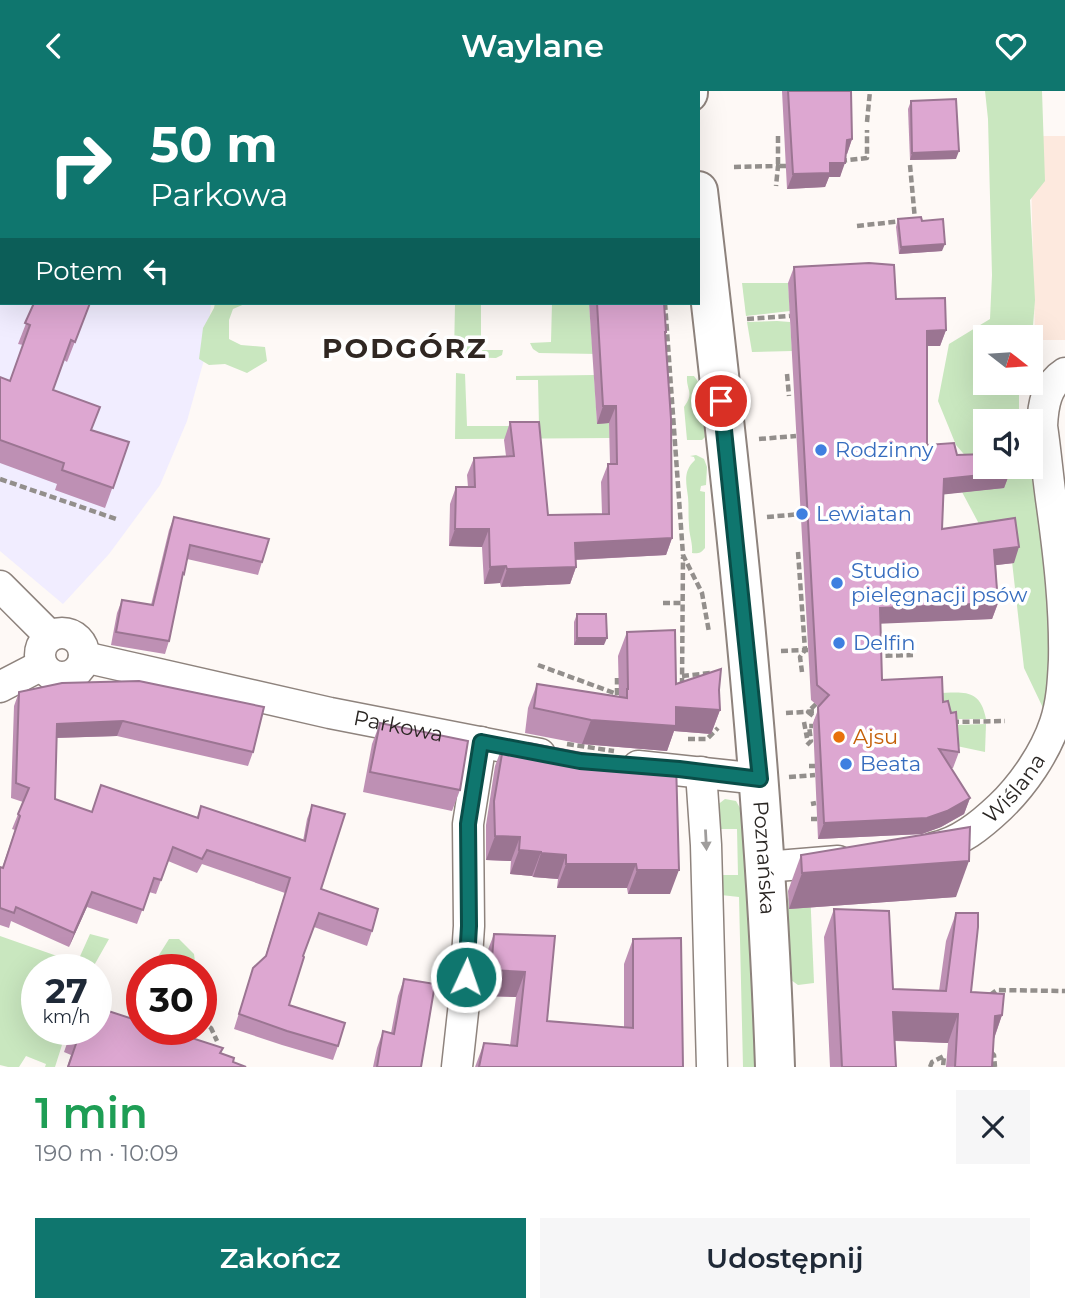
<!DOCTYPE html>
<html lang="pl">
<head>
<meta charset="utf-8">
<style>
  :root { --surface:#fff; --page:#f6f6f7; --text:#1f2937; --muted:#747a83; --accent:#0f766e }
  body { margin:0; font-family:Montserrat,sans-serif; background:var(--page); color:var(--text); height:100vh; display:flex; flex-direction:column; font-size:26px; white-space:nowrap }
  * { box-sizing:border-box; margin:0 }
  p { font-size:23px; color:var(--muted) }
  .icon { flex:none; width:38px; height:38px; fill:none; stroke:currentColor; stroke-width:2; stroke-linecap:round; stroke-linejoin:round }
  .map { position:relative; height:976px; overflow:hidden }
  .drawer { display:flex; flex-direction:column; background:var(--surface); flex:1 }
  .drawer>* { flex:none }
  .top-card { position:absolute; left:0px; top:0px; width:700px; height:214px; box-shadow:0 7px 28px #0002; background:#0f766e; color:#fff; overflow:hidden }
  .needle { width:46px; rotate:107deg }
  .tools { position:absolute; left:973px; top:234px; display:grid; gap:14px }
  .tools a { display:grid; place-items:center; width:70px; height:70px; border-radius:0px; background:var(--surface); box-shadow:0 7px 28px #0002; font-size:35px }
  .speed { position:absolute; left:21px; top:863px; display:flex; gap:14px; font-size:35px; font-weight:700; text-align:center }
  .speed>* { display:grid; place-content:center; width:91px; height:91px; border-radius:50%; background:var(--surface); box-shadow:0 7px 28px #0002; line-height:1 }
  .speed small { font-size:18px; font-weight:400 }
  .speed .limit { border:10px solid #d22; background:#fff; color:#111 }
  .pin { position:absolute; display:grid; place-items:center; width:60px; height:60px; color:#fff; margin:-30px; border:4px solid #fff; border-radius:50%; box-shadow:0 2px 7px #0007 }
  .me { position:absolute; width:77px; margin:-38px; rotate:3deg; stroke-linejoin:round; filter:drop-shadow(0 0 5px #0008) }
  .turn { display:flex; align-items:center; gap:24px; height:147px; padding:0 35px; font-size:32px }
  .turn .icon { width:91px; height:91px; stroke-width:2.5 }
  .turn b { display:block; font-size:49px; line-height:60px }
  .then { display:flex; align-items:center; height:66px; padding:0 35px; background:#0003; gap:14px; font-size:26px }
  .round { display:grid; place-items:center; flex:none; width:74px; height:74px; border-radius:0px; background:var(--page) }
  .overview { display:flex; align-items:center; justify-content:space-between; height:119px; padding:0 35px }
  h1 { font-size:42px; font-weight:600; line-height:52px; color:#1e9e55 }
  .button { display:flex; gap:14px; margin-top:auto; padding:14px 35px }
  .button a { flex:1; height:80px; border-radius:0px; background:var(--accent); color:#fff; font-size:28px; font-weight:600; line-height:80px; text-align:center }
  .button a+a { background:var(--page); color:var(--text) }
  header { display:flex; justify-content:space-between; align-items:center; height:91px; padding:0 35px; background:var(--accent); color:#fff; font-size:32px; font-weight:600 }
  .map>svg:first-child { display:block }
  .built { fill:#fde9de }
  .education { fill:#f1edff }
  .green { fill:#c9e7bf }
  .lines { fill:none; stroke-linecap:round; stroke-linejoin:round }
  .street-casing { stroke:#8e837d; stroke-width:33 }
  .primary-casing { stroke:#8e837d; stroke-width:42 }
  .path { stroke:#938f8c; stroke-width:4.5; stroke-dasharray:7 3.5; stroke-linecap:butt }
  .street { stroke:#fff; stroke-width:30 }
  .primary { stroke:#fff; stroke-width:38 }
  .wall { fill:#be90b4 }
  .shaded-wall { fill:#9b7592 }
  .building { fill:#dda7d1; stroke:#9b7592; stroke-width:2 }
  .oneway { fill:#9f9d9c }
  .route-casing { stroke:#0a4d48; stroke-width:18 }
  .route { stroke:#0f766e; stroke-width:12 }
  .shop-dot { fill:#3f7fe0; stroke:#fff; stroke-width:2.5 }
  .food-dot { fill:#e8710a; stroke:#fff; stroke-width:2.5 }
  .labels { text-anchor:middle; stroke-width:7; stroke-linejoin:round; paint-order:stroke }
  .shop-label { font-size:21px; fill:#366cbe; stroke:#fff; text-anchor:start }
  .street-label { font-size:21px; fill:#2a2623; stroke:#fff }
  .food-label { font-size:21px; fill:#c56008; stroke:#fff; text-anchor:start }
  .district-label { font-size:28px; font-weight:bold; letter-spacing:2px; fill:#302722; stroke:#fff }
</style>
</head>
<body>
<header><svg class="icon" aria-label="back" viewBox="0 0 24 24"><path d="M15 5l-7 7 7 7"/></svg>Waylane<svg class="icon" aria-label="heart" viewBox="0 0 24 24"><path d="M12 20l-8-8c-3-5 5-10 8-4 3-6 11-1 8 4z"/></svg></header>
<div class="map">
<svg width="1065" height="976" viewBox="0 0 1065 976">
  <rect width="100%" height="100%" fill="#fef9f6"/>
  <!-- built -->
  <path class="built" d="M1030,45H1065V249H1035Z"/>
  <!-- education -->
  <path class="education" d="M0,0H223V2H2V212H211L207,258L187,330L160,394L109,463L63,513L0,460Z"/>
  <!-- green -->
  <g class="green">
    <path d="M985,0H1042L1045,90L1030,109L1035,209L1033,235L1030,247H985V292H1019V322L1022,331H985V376H1031V356L1050,521L1048,582L1044,619L1024,577L1009,444L979,448L978,431L962,401L975,376L956,354L938,310L949,253L990,228L992,184L988,28Z"/>
    <path d="M742,192H788L790,220L746,225Z"/>
    <path d="M215,212H247L233,218L229,229V248L241,254L265,256L267,270L247,282L225,273L209,274L199,268L203,237L214,217Z"/>
    <path d="M455,212H481V259H503L502,264L496,267L454,266Z"/>
    <path d="M552,212H589L592,252L598,263L539,262L533,258L530,252L551,251Z"/>
    <path d="M777,230L790,231L792,260L752,261L747,231Z"/>
    <path d="M456,282L465,283L467,335H539L538,289H516V285L594,284L597,332H609L610,347L455,348Z"/>
    <path d="M687,285H694L699,292L705,346L702,349H687L684,316C695,301 686,300 687,285Z"/>
    <path d="M696,364L704,368L707,376L706,394L701,395L700,400L705,401V457C701,462 698,463 692,462C693,452 689,444 689,434C688,425 689,415 688,406C686,391 683,380 695,369L694,366L690,365Z"/>
    <path d="M936,602C962,602 980,596 986,628H954L937,626Z"/>
    <path d="M986,633L985,661L952,654L955,634Z"/>
    <path d="M725,708L736,710L740,717L742,725L749,810L756,976H743L739,806L721,804L719,788L722,784H738L737,738H720L716,715Z"/>
    <path d="M810,798L814,892L798,894L791,889L787,818L788,808L793,799Z"/>
    <path d="M90,843L109,848L92,878H37V938H67L55,976H45L46,973L26,965L19,976H8L0,974V845L77,872Z"/>
    <path d="M169,848H179L194,863L196,878H159V864Z"/>
  </g>
  <g class="lines">
    <defs>
      <g id="street">
        <path d="M0,495L50,545"/>
        <circle cx="62" cy="564" r="22"/>
        <path id="s1" d="M84,566L330,622L540,663"/>
        <path d="M0,596L42,574"/>
        <path d="M638,675L760,688"/>
        <path d="M701,681L706,754L712,976"/>
        <path id="s2" d="M933,757C959,752 981,734 1000,716C1023,694 1045,662 1055,632C1062,611 1063,590 1064,569C1065,517 1059,466 1052,415C1048,388 1046,362 1042,335C1043,314 1046,294 1065,282"/>
        <path d="M765,776L838,770"/>
        <path d="M457,976L464,912L469,835L468,733L481,651"/>
      </g>
      <g id="primary">
        <path d="M688,0V2"/>
        <path id="s3" d="M698,100C732,391 765,683 775,976"/>
      </g>
    </defs>
    <!-- street casing -->
    <use href="#street" class="street-casing"/>
    <!-- primary casing -->
    <use href="#primary" class="primary-casing"/>
    <!-- path -->
    <g class="path">
      <path d="M206,0V2"/>
      <path d="M867,31L870,0"/>
      <path d="M778,45V75H787"/>
      <path d="M840,70L867,67V39"/>
      <path d="M910,74L915,129H914"/>
      <path d="M734,76L778,75L776,95"/>
      <path d="M857,135L902,130"/>
      <path d="M665,212L683,464L702,502L709,541"/>
      <path d="M747,228L790,225"/>
      <path d="M787,283L789,305"/>
      <path d="M759,348L796,345"/>
      <path d="M0,388L116,428"/>
      <path d="M767,426L801,423"/>
      <path d="M798,461L805,559L800,566L802,581"/>
      <path d="M663,512H682"/>
      <path d="M781,560L808,559"/>
      <path d="M875,565L913,564"/>
      <path d="M538,574L617,603"/>
      <path d="M682,585L710,582"/>
      <path d="M682,594L683,466"/>
      <path d="M617,604V587"/>
      <path d="M816,613L808,621L817,628"/>
      <path d="M786,622L820,620"/>
      <path d="M804,631L807,647"/>
      <path d="M952,631L1005,630"/>
      <path d="M688,648H707L718,637"/>
      <path d="M567,653L614,660"/>
      <path d="M807,654L811,650L809,635H813"/>
      <path d="M809,675H815"/>
      <path d="M789,686L815,684"/>
      <path d="M811,713L816,712"/>
      <path d="M811,728H817"/>
      <path d="M990,904L997,899L1065,900"/>
      <path d="M134,906L142,909"/>
      <path d="M201,930L211,937L217,950"/>
      <path d="M991,961L994,964L995,976"/>
      <path d="M930,976L932,971L944,965L943,976"/>
    </g>
    <!-- street -->
    <use href="#street" class="street"/>
    <!-- primary -->
    <use href="#primary" class="primary"/>
  </g>
  <!-- wall -->
  <g class="wall">
    <path d="M782,0H851L852,48L847,63H846L840,86H829L825,96L787,98Z"/>
    <path d="M911,10L956,68L910,69L908,18Z"/>
    <path d="M898,128L922,130L942,160L899,163L896,136Z"/>
    <path d="M794,176L896,208L946,239L940,255H927V354L1010,381L1004,397L944,403L942,438L1014,472L996,474L998,512L992,528L880,532L882,589L943,611L959,661L953,677H951L970,707L964,723L941,736L922,743L818,748L813,632L819,616L811,609L788,192Z"/>
    <path d="M34,212H90L67,271L64,269L53,299L92,339L129,351L105,417L55,399L57,393L0,372V286L10,290L23,254L18,253Z"/>
    <path d="M589,212H664L672,447L666,464L576,469V476L570,493L501,496L500,492L484,493L482,456L449,455L450,413L456,396H468L467,384L474,367L506,365L504,349L510,331L548,424L602,423L601,391L608,373H610L609,332L597,333Z"/>
    <path d="M174,426L262,471L258,484L187,468L181,491L169,550L165,563L111,554L117,522L122,509L151,514L169,439Z"/>
    <path d="M577,523L604,554H574V531Z"/>
    <path d="M627,541L676,593L719,599L720,619L711,643L674,640L667,660L582,653L525,642L528,617L537,593L619,606L618,565Z"/>
    <path d="M19,601L253,661L248,675L117,645L56,647L55,708L92,721L197,726L201,715L303,750L307,728L312,714L321,798L372,840L367,855L314,836L303,865L289,914L338,955L333,969L282,954L234,938L253,877L265,866L285,802L202,773L197,782L168,770L156,803L149,801L137,833L87,816L69,856L11,830L9,837L0,834V776L2,777L15,739L12,738L23,711L11,707L14,615Z"/>
    <path d="M380,632L460,699L452,720L363,701L372,653Z"/>
    <path d="M504,651L670,803H628L627,797H557L558,788L533,786L532,785L510,783L511,770L486,769V734L495,675Z"/>
    <path d="M801,764L956,806L789,818L788,800Z"/>
    <path d="M834,818L893,898L939,900L946,850L956,822L971,901L1002,924L994,948L992,976H946L948,952L895,950L896,976H830L824,846Z"/>
    <path d="M494,843L555,845L547,930L624,936V873L633,848L683,976H475L484,952L510,955L516,906L482,905L484,869Z"/>
    <path d="M404,888L421,976H373L377,957L383,940L391,942L398,905Z"/>
    <path d="M72,938H96L220,962L233,971L246,976H67L71,964L64,961Z"/>
  </g>
  <!-- shaded-wall -->
  <g class="shaded-wall">
    <path d="M852,48L847,63L841,64L847,49Z"/>
    <path d="M959,60L956,68L910,69L912,62Z"/>
    <path d="M830,72H845L840,86H829L825,96L787,98L793,83Z"/>
    <path d="M945,153L942,160L899,163L901,156Z"/>
    <path d="M946,239L940,255H922L927,240Z"/>
    <path d="M603,315H616L609,332L597,333Z"/>
    <path d="M1010,381L1004,397L939,404L944,388Z"/>
    <path d="M455,438H489L482,456L449,455Z"/>
    <path d="M672,447L666,464L569,469L575,452Z"/>
    <path d="M1019,456L1014,472L989,475L994,459Z"/>
    <path d="M506,475L500,492L484,493L490,476Z"/>
    <path d="M576,476L570,493L501,496L507,478Z"/>
    <path d="M998,512L992,528L874,533L880,517Z"/>
    <path d="M577,547H607L604,554H574Z"/>
    <path d="M676,616L720,619L711,643L674,640L667,660L582,653L591,629Z"/>
    <path d="M123,630L117,645L52,647L57,633Z"/>
    <path d="M970,707L964,723L941,736L922,743L818,748L824,732Z"/>
    <path d="M495,745L520,746L511,770L486,769Z"/>
    <path d="M519,759L541,761L532,785L510,783Z"/>
    <path d="M541,762L566,764L558,788L533,786Z"/>
    <path d="M969,770L956,806L789,818L802,782Z"/>
    <path d="M566,773H636L627,797H557Z"/>
    <path d="M637,779H679L670,803H628Z"/>
    <path d="M92,801L87,816L69,856L74,842Z"/>
    <path d="M491,879L525,881L516,906L482,905Z"/>
    <path d="M893,921L958,923L948,952L883,949Z"/>
    <path d="M1002,924L992,953L995,925Z"/>
  </g>
  <!-- building -->
  <g class="building">
    <path d="M608,0H651V2H579L608,1Z"/>
    <path d="M788,0H851L852,48L847,49L845,72H830V82L793,83Z"/>
    <path d="M956,8L959,60L912,62L911,10Z"/>
    <path d="M921,126L922,130L943,128L945,153L901,156L898,128Z"/>
    <path d="M869,172L894,174L896,208L945,207L946,239L927,240V354L954,352L957,364L985,363V376H1009L1010,381L944,388L942,438L1015,427L1019,456L994,459L998,512L880,517L882,589L942,586L943,611L948,610L951,622L956,621L959,661L939,658L970,707L947,720L927,727L824,732L818,616L829,604L817,594L794,176Z"/>
    <path d="M34,212H90L75,251L71,249L53,299L100,316L91,339L129,351L113,397L62,379L64,372L0,349V286L10,290L30,234L25,232Z"/>
    <path d="M597,212H664L666,241H665L671,328L672,447L575,452L576,476L507,478L506,475L490,476L489,438H455L456,396H475L474,367L514,365L510,331H539L548,424L609,423L608,373H617L616,315H603Z"/>
    <path d="M174,426L269,448L262,471L190,454L184,483L183,482L169,550L116,541L122,509L153,514Z"/>
    <path d="M577,523H606L607,547H577Z"/>
    <path d="M675,539L676,593L721,578L719,599L720,619L676,616V635L591,629L534,617L537,593L627,607V598H628L627,541Z"/>
    <path d="M139,590L264,616L253,661L123,630L57,633L55,708L92,721L101,694L198,727L201,715L305,750L312,714L345,723L321,798L378,818L372,840L319,822L303,865L304,866L289,914L345,932L338,955L287,940L239,923L253,877L266,865L290,787L207,759L202,768L173,756L161,789L154,787L143,819L92,801L74,842L16,816L14,822L0,817V776L3,777L20,725L18,723L29,697L16,692L19,601L62,592Z"/>
    <path d="M380,632L468,650L460,699L370,681Z"/>
    <path d="M504,651L529,654V652L587,663L676,671L679,779H637L636,773H566V764L541,762V761L519,759L520,746L495,745L494,710Z"/>
    <path d="M970,736L969,770L802,782L801,764Z"/>
    <path d="M834,818L889,820L893,898L946,900L956,822H978V836L971,901L1004,903L1002,924L995,925L992,976H955L958,923L893,921L896,976H842Z"/>
    <path d="M494,843L555,845L547,930L633,937V848L681,847L683,976H479L484,952L517,955L525,881L491,879Z"/>
    <path d="M404,888L435,893L421,976H377L383,940L394,943Z"/>
    <path d="M96,916L142,931V938H164L223,957L220,962L234,967L233,971L246,976H68L78,947L71,944L73,938H96Z"/>
  </g>
  <!-- one-way arrows -->
  <defs><path id="oneway-solid" d="M-6-.8H1V-3.2L6.5 0L1 3.2V.8H-6Z" transform="scale(1.75)"/></defs>
  <use class="oneway" href="#oneway-solid" transform="translate(706 749) rotate(87)"/>
  <g class="lines">
    <defs>
      <path id="route" d="M466,886L469,835L468,733L481,651L580,670L679,678L760,688L721,310"/>
    </defs>
    <!-- route casing -->
    <use href="#route" class="route-casing"/>
    <!-- route -->
    <use href="#route" class="route"/>
  </g>
  <!-- markers -->
  <g class="shop-dot">
    <circle cx="821" cy="359" r="7"/>
    <circle cx="802" cy="423" r="7"/>
    <circle cx="837" cy="492" r="7"/>
    <circle cx="839" cy="552" r="7"/>
    <circle cx="846" cy="673" r="7"/>
  </g>
  <circle class="food-dot" cx="839" cy="646" r="7"/>
  <g class="labels">
    <!-- shop labels -->
    <g class="shop-label">
      <text x="835" y="366">Rodzinny</text>
      <text x="816" y="430">Lewiatan</text>
      <text x="851" y="487">Studio<tspan x="851" dy="24">pielęgnacji psów</tspan></text>
      <text x="853" y="559">Delfin</text>
      <text x="860" y="680">Beata</text>
    </g>
    <!-- street labels -->
    <g class="street-label">
      <text dy="7" stroke="none"><textPath href="#s1" startOffset="322">Parkowa</textPath></text>
      <text dy="7" stroke="none"><textPath href="#s2" startOffset="103">Wiślana</textPath></text>
      <text dy="7" stroke="none"><textPath href="#s3" startOffset="670">Poznańska</textPath></text>
    </g>
    <!-- food labels -->
    <g class="food-label">
      <text x="853" y="653">Ajsu</text>
    </g>
    <!-- district labels -->
    <g class="district-label">
      <text x="405" y="267">PODGÓRZ</text>
    </g>
  </g>
</svg>
<div class="tools">
<a><svg class="needle" viewBox="-14 -14 28 28"><path d="M0-13l5 13h-10z" fill="#e53935"/><path d="M0 13l5-13h-10z" fill="#747a83"/></svg></a>
<a><svg class="icon" aria-label="sound" viewBox="0 0 24 24"><path d="M4 9h4l5-4v14l-5-4H4zM17 9q2 3 0 6"/></svg></a>
</div>
<div class="speed"><div>27<small>km/h</small></div><div class="limit">30</div></div>
<div class="pin" style="left:721px;top:310px;background:#d93025"><svg class="icon" aria-label="arrive" viewBox="0 0 24 24"><path d="M6 21V4h12l-3 4 3 4H6"/></svg></div>
<svg class="me" style="left:466px;top:886px" viewBox="-20 -20 40 40"><circle r="17" fill="#0f766e" stroke="#fff" stroke-width="3"/><path d="M0-11L8 9 0 5-8 9z" fill="#fff"/></svg>
<div class="top-card">
<div class="turn"><svg class="icon" aria-label="right" viewBox="0 0 24 24"><path d="M7 20v-9h11M14 6l5 5-5 5"/></svg><div><b>50 m</b>Parkowa</div></div>
<div class="then">Potem<svg class="icon" aria-label="left" viewBox="0 0 24 24"><path d="M17 20v-9H6M10 6l-5 5 5 5"/></svg></div>
</div>
</div>
<section class="drawer">
<div class="overview"><div><h1>1 min</h1><p>190 m · 10:09</p></div><a class="round"><svg class="icon" aria-label="close" viewBox="0 0 24 24"><path d="M6 6l12 12M18 6L6 18"/></svg></a></div>
<div class="button"><a>Zakończ</a><a>Udostępnij</a></div>
</section>
</body>
</html>
